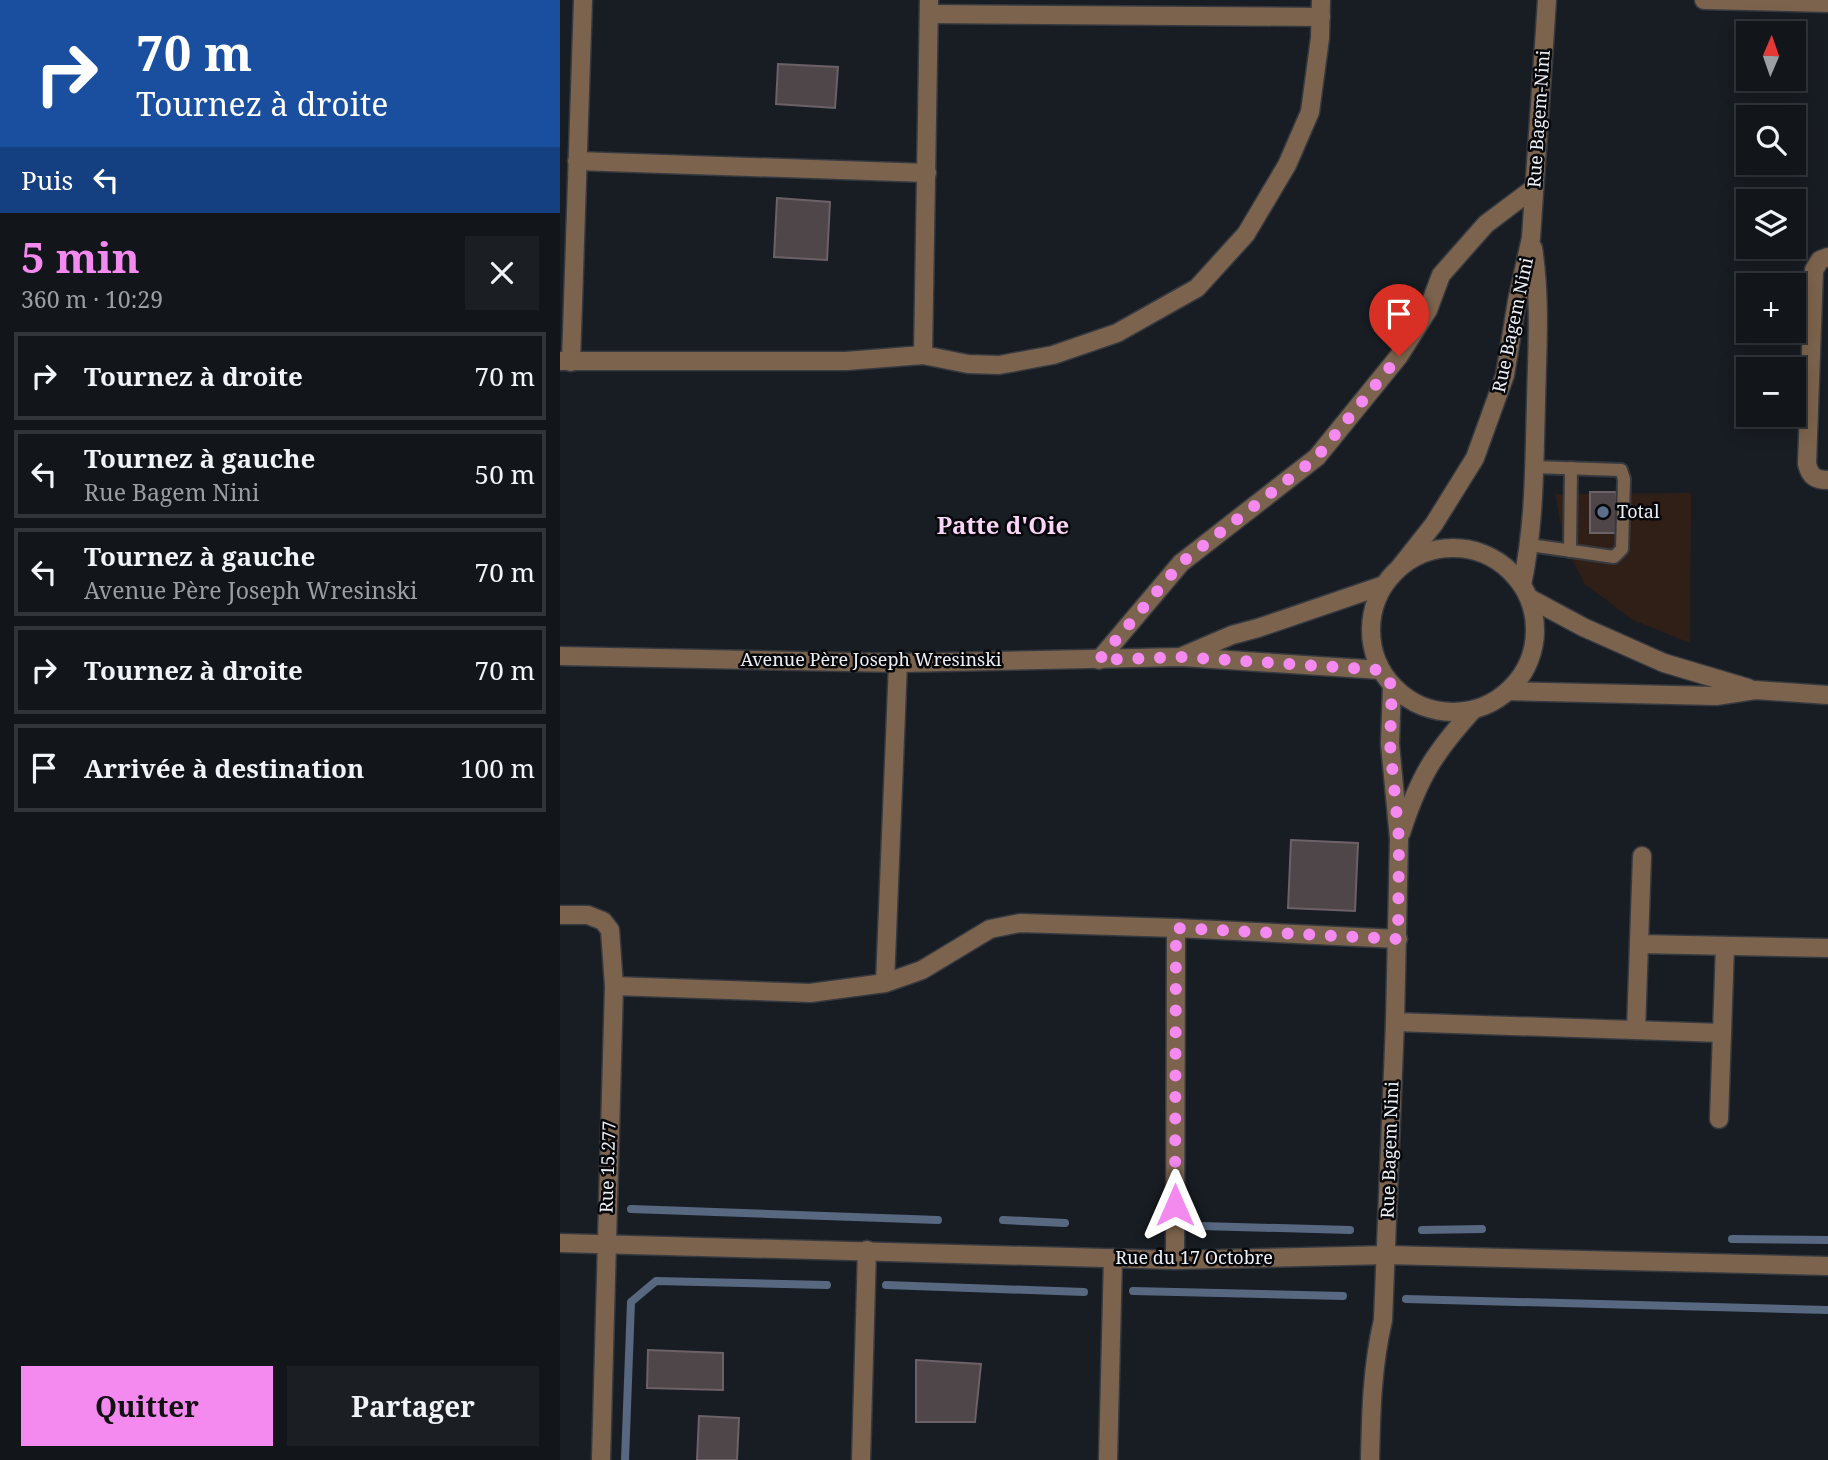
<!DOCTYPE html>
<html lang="fr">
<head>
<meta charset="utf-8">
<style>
  :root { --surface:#12161a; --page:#1b1f23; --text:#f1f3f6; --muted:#9c9fa2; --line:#313539; --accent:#f489f0 }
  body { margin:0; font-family:"Noto Serif",serif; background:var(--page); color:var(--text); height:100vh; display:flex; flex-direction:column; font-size:26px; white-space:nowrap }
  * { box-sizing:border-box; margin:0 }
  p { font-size:23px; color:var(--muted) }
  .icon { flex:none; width:38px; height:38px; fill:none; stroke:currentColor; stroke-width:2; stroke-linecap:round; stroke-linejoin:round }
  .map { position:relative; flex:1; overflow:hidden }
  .panel { display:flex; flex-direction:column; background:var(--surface); width:560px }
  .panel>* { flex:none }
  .hud { background:#1a4fa0; color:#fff; overflow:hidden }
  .needle { width:46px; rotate:2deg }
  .controls { position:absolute; left:1176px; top:21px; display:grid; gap:14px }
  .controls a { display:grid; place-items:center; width:70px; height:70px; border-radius:0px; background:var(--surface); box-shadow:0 4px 18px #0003,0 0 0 2px var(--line); font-size:35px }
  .pin { position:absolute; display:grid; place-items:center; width:60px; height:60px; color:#fff; margin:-72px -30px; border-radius:50% 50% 50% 0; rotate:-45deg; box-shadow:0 0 7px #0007 }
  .pin .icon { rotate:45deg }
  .me { position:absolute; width:77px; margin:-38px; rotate:0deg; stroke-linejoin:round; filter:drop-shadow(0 0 5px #0008) }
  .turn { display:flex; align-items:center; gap:24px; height:147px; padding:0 21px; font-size:32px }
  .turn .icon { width:91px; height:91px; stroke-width:2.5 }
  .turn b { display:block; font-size:49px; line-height:60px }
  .then { display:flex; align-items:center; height:66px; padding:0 21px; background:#0003; gap:14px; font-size:26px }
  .round { display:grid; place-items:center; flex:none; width:74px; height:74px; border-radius:0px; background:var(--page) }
  .summary { display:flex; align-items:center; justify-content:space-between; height:119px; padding:0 21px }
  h1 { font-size:42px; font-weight:700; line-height:52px; color:var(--accent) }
  .primary-button { display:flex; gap:14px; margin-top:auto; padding:14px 21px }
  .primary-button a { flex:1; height:80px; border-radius:0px; background:var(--accent); color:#111; font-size:28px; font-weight:700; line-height:80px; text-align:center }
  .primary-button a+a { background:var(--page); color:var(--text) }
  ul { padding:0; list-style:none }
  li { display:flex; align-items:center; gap:21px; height:88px; margin:0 14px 10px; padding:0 7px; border:4px solid var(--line); border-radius:0px }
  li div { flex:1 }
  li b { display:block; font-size:26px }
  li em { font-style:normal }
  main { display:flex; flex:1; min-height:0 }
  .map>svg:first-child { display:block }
  .commercial { fill:#301f17 }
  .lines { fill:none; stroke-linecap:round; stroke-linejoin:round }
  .stream { stroke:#576880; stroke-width:8 }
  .building { fill:#4f464a; stroke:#6b6166; stroke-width:2 }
  .service-casing { stroke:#363a40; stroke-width:16 }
  .minor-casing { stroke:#363a40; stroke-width:21 }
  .tertiary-casing { stroke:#363a40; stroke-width:21 }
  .service { stroke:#7c634d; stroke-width:12 }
  .minor { stroke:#7c634d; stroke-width:18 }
  .tertiary { stroke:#7c634d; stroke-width:18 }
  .route { stroke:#f489f0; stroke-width:12; stroke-dasharray:0 21.6 }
  .service-dot { fill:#5c6f8a; stroke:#06070a; stroke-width:2.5 }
  .labels { text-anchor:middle; stroke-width:5; stroke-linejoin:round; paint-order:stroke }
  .street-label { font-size:18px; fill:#eceff4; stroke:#06070a }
  .poi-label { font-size:18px; fill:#eceff4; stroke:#06070a; text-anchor:start }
  .district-label { font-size:24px; font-weight:bold; fill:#fad5f7; stroke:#06070a }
</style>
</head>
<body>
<main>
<section class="panel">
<div class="hud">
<div class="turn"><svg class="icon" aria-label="right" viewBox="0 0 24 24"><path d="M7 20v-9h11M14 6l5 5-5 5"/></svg><div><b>70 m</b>Tournez à droite</div></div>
<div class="then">Puis<svg class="icon" aria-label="left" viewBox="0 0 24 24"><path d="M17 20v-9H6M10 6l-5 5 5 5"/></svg></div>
</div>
<div class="summary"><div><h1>5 min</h1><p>360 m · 10:29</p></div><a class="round"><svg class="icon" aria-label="close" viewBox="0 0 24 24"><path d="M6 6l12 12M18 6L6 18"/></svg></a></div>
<ul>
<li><svg class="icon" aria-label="right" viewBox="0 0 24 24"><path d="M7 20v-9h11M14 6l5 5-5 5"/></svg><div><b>Tournez à droite</b></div><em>70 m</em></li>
<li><svg class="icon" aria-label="left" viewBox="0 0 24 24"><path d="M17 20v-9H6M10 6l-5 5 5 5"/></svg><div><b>Tournez à gauche</b><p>Rue Bagem Nini</p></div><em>50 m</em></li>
<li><svg class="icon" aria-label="left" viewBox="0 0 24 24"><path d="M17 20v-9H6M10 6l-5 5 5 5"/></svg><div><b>Tournez à gauche</b><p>Avenue Père Joseph Wresinski</p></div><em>70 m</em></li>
<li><svg class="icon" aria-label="right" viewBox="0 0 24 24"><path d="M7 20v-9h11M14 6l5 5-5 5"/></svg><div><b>Tournez à droite</b></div><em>70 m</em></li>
<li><svg class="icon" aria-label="arrive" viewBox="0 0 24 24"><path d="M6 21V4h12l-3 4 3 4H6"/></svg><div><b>Arrivée à destination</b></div><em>100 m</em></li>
</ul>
<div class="primary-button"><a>Quitter</a><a>Partager</a></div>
</section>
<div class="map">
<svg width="1268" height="1460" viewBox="0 0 1268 1460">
  <rect width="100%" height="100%" fill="#181d23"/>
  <!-- commercial -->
  <path class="commercial" d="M1131,493L1130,643L1073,620L1025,584L1005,547L995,494Z"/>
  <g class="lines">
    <!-- stream -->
    <g class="stream">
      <path d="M71,1209L378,1220"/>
      <path d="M443,1220L505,1223"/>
      <path d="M641,1226L790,1230"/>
      <path d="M862,1230L922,1229"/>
      <path d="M1172,1239L1268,1240"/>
      <path d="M326,1285L524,1292"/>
      <path d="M573,1291L783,1296"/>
      <path d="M846,1299L1268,1310"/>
      <path d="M65,1460L71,1302L96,1281L267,1285"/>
    </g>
  </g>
  <!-- building -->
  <g class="building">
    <path d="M218,64L278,67L275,108L216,104Z"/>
    <path d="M217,198L270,202L267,260L214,257Z"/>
    <rect x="1030" y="492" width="26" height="41"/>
    <path d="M731,840L798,843L795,911L728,908Z"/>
    <path d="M88,1350L163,1353V1390L87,1388Z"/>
    <path d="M356,1360L421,1364L415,1422H356Z"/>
    <path d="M139,1416L179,1418L177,1460H137Z"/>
  </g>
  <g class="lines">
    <defs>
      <g id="service">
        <path d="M970,545L1054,557L1062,549L1064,479L1061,470L974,467"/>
        <path d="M1010,551L1011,468"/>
      </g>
      <g id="minor">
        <path d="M1144,0L1268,3"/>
        <path d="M369,14L761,17"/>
        <path d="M17,161L367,173"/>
        <path d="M1268,257L1260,260L1254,270L1247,464C1250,476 1255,480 1268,480"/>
        <path d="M363,355L369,0"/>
        <path d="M0,361H286L363,355L408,364L439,365L493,355L557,333L637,288L686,234L727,165L750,112L760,38L761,0"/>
        <path d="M11,362L23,0"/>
        <path d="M539,660L621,563L757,457L839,356L868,310L881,275L926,224L974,188"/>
        <path d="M841,833C859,777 874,753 913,710"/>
        <path d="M0,915H28L43,921L50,930L54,986L41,1460"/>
        <path d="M1079,944L1268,948"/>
        <path d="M325,983L338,663"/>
        <path d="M54,986L250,993L325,983L362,970L430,929L460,923L616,928L838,939"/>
        <path d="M835,1022L1162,1033"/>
        <path d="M1076,1030L1082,856"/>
        <path d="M1159,1119L1165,946"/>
        <path d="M0,1243L615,1260L827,1255L1268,1266"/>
        <path d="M615,1260L616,928"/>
        <path d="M301,1460L307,1250"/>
        <path d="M548,1460L553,1258"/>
        <path d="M810,1460C811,1412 812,1367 823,1320L835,1022L839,839L830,744L832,686"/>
      </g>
      <g id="tertiary">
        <circle cx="893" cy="630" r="82"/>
        <path d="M840,567L874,524L915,458L945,375L957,301L971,238L987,0"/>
        <path d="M962,585C975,522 974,467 976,403C977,350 981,301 973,248"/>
        <path d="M969,598L1023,627L1104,663L1188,688"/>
        <path d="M0,656L338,663L622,657L821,670"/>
        <path d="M623,656L672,635L698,628L824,585"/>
        <path d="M948,691L1156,696L1195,690L1268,695"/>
      </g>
    </defs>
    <!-- service casing -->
    <use href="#service" class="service-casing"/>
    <!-- minor casing -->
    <use href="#minor" class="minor-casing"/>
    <!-- tertiary casing -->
    <use href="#tertiary" class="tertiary-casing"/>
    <!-- service -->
    <use href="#service" class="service"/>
    <!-- minor -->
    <use href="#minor" class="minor"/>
    <!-- tertiary -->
    <use href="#tertiary" class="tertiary"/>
  </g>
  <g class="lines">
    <!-- route -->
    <path class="route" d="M615,1205L616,928L838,939L839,839L830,744L832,686L821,670L622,657L539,660L621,563L757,457L839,356"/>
  </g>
  <!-- markers -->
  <circle class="service-dot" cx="1043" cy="512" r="7"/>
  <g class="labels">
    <!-- street labels -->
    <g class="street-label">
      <text transform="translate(979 119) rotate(-86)" y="6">Rue Bagem-Nini</text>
      <text transform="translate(953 325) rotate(-78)" y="6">Rue Bagem Nini</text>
      <text x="311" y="666">Avenue Père Joseph Wresinski</text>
      <text transform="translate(830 1150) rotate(-88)" y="6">Rue Bagem Nini</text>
      <text transform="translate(48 1167) rotate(-88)" y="6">Rue 15.277</text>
      <text x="634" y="1264">Rue du 17 Octobre</text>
    </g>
    <!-- poi labels -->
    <g class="poi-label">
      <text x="1057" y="518">Total</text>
    </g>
    <!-- district labels -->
    <g class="district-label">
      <text x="443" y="534">Patte d'Oie</text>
    </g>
  </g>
</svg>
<div class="controls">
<a><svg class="needle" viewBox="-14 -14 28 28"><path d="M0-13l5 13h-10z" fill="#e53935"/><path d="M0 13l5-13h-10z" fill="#9c9fa2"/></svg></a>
<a><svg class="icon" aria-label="search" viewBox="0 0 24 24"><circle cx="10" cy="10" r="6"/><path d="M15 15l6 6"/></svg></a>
<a><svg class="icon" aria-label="layers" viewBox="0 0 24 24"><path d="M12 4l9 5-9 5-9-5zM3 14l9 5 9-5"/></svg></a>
<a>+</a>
<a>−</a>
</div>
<div class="pin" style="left:839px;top:356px;background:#d93025"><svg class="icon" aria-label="arrive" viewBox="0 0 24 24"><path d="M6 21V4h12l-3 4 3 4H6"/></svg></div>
<svg class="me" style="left:615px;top:1205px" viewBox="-20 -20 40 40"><path d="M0-17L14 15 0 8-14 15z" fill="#f489f0" stroke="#fff" stroke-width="4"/></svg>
</div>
</main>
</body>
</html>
